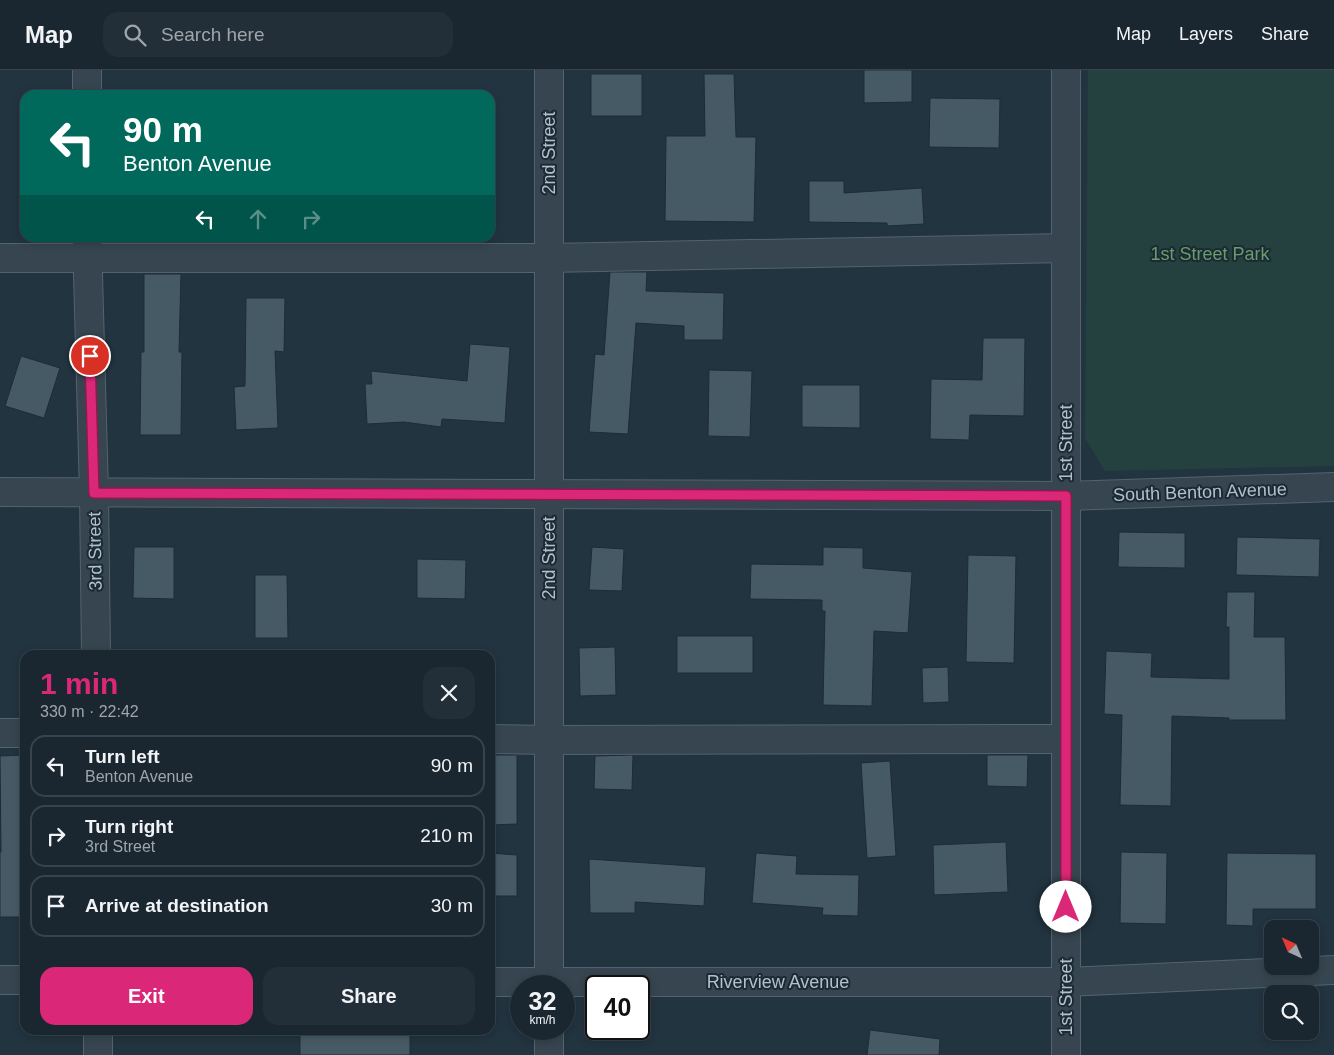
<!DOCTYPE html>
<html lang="en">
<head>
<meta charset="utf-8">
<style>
  :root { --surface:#1a2730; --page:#232f38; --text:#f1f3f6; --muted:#9fa5ab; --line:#38444c; --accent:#db2777 }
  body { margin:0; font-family:Helvetica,sans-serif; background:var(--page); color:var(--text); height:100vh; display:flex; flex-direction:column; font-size:19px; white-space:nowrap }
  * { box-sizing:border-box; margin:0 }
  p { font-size:16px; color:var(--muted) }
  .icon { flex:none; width:28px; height:28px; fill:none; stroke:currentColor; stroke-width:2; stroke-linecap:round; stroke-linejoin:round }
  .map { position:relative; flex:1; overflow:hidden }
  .sheet { position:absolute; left:20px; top:580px; width:475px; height:385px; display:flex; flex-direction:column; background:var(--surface); border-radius:15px; box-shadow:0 2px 8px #0003,0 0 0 1px var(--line) }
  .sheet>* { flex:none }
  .hud { position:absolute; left:20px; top:20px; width:475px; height:152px; border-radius:15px; box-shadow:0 2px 8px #0003,0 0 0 1px var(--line); background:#00695c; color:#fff; overflow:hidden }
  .needle { width:32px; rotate:316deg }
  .controls { position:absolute; left:1264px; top:850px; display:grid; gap:10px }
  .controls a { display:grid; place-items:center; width:55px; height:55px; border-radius:10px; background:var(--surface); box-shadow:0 2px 8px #0003,0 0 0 1px var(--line); font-size:25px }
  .speed { position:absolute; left:510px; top:905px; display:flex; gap:10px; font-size:25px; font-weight:700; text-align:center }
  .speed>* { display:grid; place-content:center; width:65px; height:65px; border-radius:50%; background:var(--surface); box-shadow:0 2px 8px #0003,0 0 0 1px var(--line); line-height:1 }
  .speed small { font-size:12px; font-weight:400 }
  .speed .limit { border:2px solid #111; border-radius:8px; background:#fff; color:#111 }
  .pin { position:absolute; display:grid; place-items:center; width:42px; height:42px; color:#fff; margin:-21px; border:2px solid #fff; border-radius:50%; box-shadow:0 1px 5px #0007 }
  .me { position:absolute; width:55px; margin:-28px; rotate:0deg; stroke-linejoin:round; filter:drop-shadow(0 0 4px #0008) }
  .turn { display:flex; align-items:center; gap:18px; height:105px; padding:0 20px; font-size:22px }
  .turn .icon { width:65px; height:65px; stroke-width:2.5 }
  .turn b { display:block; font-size:35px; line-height:42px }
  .lanes { display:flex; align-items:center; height:48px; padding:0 20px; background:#0003; justify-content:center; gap:25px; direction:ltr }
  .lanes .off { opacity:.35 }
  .round { display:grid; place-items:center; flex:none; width:52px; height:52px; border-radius:15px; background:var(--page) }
  .overview { display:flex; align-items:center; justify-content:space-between; height:85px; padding:0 20px }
  h1 { font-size:30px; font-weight:700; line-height:38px; color:var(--accent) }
  .primary-button { display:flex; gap:10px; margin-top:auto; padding:10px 20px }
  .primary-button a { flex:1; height:58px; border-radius:15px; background:var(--accent); color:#fff; font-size:20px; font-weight:700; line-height:58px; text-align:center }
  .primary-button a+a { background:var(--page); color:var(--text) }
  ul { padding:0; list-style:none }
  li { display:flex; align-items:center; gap:15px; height:62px; margin:0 10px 8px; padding:0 10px; border:2px solid var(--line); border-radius:15px }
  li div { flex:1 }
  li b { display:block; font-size:19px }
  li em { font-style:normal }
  header { display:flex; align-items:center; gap:30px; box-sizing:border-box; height:70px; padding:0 25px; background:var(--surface); border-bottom:1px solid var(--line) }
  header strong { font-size:24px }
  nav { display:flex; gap:28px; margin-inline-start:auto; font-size:18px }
  .search { width:350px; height:45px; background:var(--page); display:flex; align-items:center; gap:12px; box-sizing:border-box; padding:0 18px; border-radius:15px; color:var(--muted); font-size:19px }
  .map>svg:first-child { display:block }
  .green { fill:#24403f }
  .building { fill:#465a66; stroke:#1d2c36 }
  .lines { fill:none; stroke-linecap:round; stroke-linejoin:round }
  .minor-casing { stroke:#54636d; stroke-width:30 }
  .minor { stroke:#36454f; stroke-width:28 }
  .route-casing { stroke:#8e194d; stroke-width:12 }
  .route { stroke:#db2777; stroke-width:9 }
  .labels { text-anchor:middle; stroke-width:4; stroke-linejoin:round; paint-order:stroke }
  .street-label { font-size:18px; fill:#b2c0ca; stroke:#1b2a34 }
  .park-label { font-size:18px; fill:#689d6b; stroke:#1b2a34 }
</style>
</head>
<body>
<header>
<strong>Map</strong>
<div class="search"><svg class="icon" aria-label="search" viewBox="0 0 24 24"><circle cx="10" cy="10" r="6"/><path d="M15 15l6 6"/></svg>Search here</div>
<nav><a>Map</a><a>Layers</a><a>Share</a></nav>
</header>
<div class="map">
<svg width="1334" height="985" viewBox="0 0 1334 985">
  <rect width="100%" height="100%" fill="#223440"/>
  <!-- green -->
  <path class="green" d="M1088,0H1334V396L1105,401L1085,368Z"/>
  <!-- building -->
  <g class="building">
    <path d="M864,0H912V32L864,33Z"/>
    <rect x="591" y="4" width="51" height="42"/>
    <path d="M704,4H734L736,67H756L754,152L665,151L666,66H705Z"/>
    <path d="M930,28L1000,29L999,78L929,77Z"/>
    <path d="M809,111H844V123L922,118L924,154L887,156V153L809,152Z"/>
    <path d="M610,202H647L646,221L724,223L723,270H684V256L636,253L628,364L589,362L595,284L604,285Z"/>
    <path d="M144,204H181L179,282H182L181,365H140L141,282H144Z"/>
    <path d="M246,228H285L284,282L275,281L278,358L236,360L234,317L245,316Z"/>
    <path d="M983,268H1025L1024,346L970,345L969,370L930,369L931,309L982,310Z"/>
    <path d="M470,274L510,277L505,353L442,349L441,357L404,352L367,354L365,314H372L371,301L467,311Z"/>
    <path d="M21,286L60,298L44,348L5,336Z"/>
    <path d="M709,300L752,301L750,367L708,366Z"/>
    <path d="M802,315H860V358L802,357Z"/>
    <path d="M1119,462L1185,463V498L1118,497Z"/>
    <path d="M1237,467L1320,469L1319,507L1236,505Z"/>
    <path d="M134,477H174V529L133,528Z"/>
    <path d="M592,477L624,479L622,521L589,520Z"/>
    <path d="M823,477L863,478V498L912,502L908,563L874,561L872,636L823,635L825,541H822V530L750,529L751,494L823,495Z"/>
    <path d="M968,485L1016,486L1014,593L966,592Z"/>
    <path d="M417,489L466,490L465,529L417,528Z"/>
    <path d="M255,505H287L288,568H255Z"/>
    <path d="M1227,522H1255L1254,567H1285L1286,650H1229V648L1172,646L1171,736L1120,735L1122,645L1104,644L1106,581L1152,583L1151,607L1229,609V557H1226Z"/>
    <rect x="677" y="566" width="76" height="37"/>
    <path d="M615,577L616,625L580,626L579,578Z"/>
    <path d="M948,597L949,632L923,633L922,598Z"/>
    <path d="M25,685V847H0V782H1L0,686Z"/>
    <path d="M490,685H517V754L490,755Z"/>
    <path d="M633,685L632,720L594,719L595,686Z"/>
    <path d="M987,685H1028L1027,717L987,716Z"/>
    <path d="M890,691L896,786L867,788L861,693Z"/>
    <path d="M1006,772L1008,822L934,825L933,775Z"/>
    <path d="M1121,782L1167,783L1166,854L1120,853Z"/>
    <path d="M490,783L517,785V826H490Z"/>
    <path d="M756,783L797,786L796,804L859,805L858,846L822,845L823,838L752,833Z"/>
    <path d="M1227,783L1316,784V839H1253V856L1226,855Z"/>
    <path d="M589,789L706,797L704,836L635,832V843H590Z"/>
    <path d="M364,960H410V985H300V961Z"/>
    <path d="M870,960L940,969L939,985H867Z"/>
  </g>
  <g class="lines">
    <defs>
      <g id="minor">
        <path d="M1066,0V985"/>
        <path d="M87,25V0"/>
        <path d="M87,168L94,423L96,585"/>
        <path d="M0,188H549L1066,178"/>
        <path d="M0,422L1066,426L1334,417"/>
        <path d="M0,663H25"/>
        <path d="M490,669L549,670L1066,669"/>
        <path d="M0,910H25"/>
        <path d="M490,912H1066L1334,900"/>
        <path d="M549,916V0"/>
        <path d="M98,960V985"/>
        <path d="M549,985V959"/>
      </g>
    </defs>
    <!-- minor casing -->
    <use href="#minor" class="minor-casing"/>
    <!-- minor -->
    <use href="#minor" class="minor"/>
  </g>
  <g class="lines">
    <defs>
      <path id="route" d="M90,286L94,423L1066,426V837"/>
    </defs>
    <!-- route casing -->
    <use href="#route" class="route-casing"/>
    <!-- route -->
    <use href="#route" class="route"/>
  </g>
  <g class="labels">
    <!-- street labels -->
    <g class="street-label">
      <text transform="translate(549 83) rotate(-90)" y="6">2nd Street</text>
      <text transform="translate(1066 373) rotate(-90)" y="6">1st Street</text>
      <text transform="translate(1200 422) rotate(-2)" y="6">South Benton Avenue</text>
      <text transform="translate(95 481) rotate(-91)" y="6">3rd Street</text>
      <text transform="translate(549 488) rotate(-90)" y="6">2nd Street</text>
      <text x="778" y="918">Riverview Avenue</text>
      <text transform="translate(1066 927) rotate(-90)" y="6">1st Street</text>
    </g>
    <!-- park labels -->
    <g class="park-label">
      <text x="1210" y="190">1st Street Park</text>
    </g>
  </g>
</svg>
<div class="controls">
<a><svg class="needle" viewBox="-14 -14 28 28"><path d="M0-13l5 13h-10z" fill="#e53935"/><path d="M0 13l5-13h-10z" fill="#9fa5ab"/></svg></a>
<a><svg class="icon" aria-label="search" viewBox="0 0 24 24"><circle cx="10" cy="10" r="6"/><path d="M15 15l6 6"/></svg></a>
</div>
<div class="speed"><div>32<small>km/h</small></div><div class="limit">40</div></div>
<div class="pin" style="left:90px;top:286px;background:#d93025"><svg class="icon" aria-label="arrive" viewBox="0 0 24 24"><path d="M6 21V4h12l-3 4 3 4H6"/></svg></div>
<svg class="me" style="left:1066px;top:837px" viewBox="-20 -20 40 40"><circle r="19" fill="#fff"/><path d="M0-13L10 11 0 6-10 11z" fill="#db2777"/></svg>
<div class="hud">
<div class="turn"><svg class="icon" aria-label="left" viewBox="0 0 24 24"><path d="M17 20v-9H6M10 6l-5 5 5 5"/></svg><div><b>90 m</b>Benton Avenue</div></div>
<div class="lanes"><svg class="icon" aria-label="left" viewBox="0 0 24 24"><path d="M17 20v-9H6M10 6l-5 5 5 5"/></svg><svg class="icon off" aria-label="ahead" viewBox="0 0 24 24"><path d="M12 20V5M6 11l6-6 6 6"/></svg><svg class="icon off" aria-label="right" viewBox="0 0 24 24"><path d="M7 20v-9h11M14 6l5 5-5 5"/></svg></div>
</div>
<section class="sheet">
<div class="overview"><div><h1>1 min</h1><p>330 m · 22:42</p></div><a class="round"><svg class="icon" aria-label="close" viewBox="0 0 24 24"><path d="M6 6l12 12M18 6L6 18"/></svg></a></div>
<ul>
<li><svg class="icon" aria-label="left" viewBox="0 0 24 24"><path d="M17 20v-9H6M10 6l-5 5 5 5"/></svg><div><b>Turn left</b><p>Benton Avenue</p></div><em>90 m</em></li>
<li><svg class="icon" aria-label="right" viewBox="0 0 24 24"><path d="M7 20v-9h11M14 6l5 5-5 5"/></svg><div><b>Turn right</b><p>3rd Street</p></div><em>210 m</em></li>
<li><svg class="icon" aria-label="arrive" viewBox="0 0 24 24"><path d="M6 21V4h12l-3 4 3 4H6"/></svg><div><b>Arrive at destination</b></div><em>30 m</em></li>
</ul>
<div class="primary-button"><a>Exit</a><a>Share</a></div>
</section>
</div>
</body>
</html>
